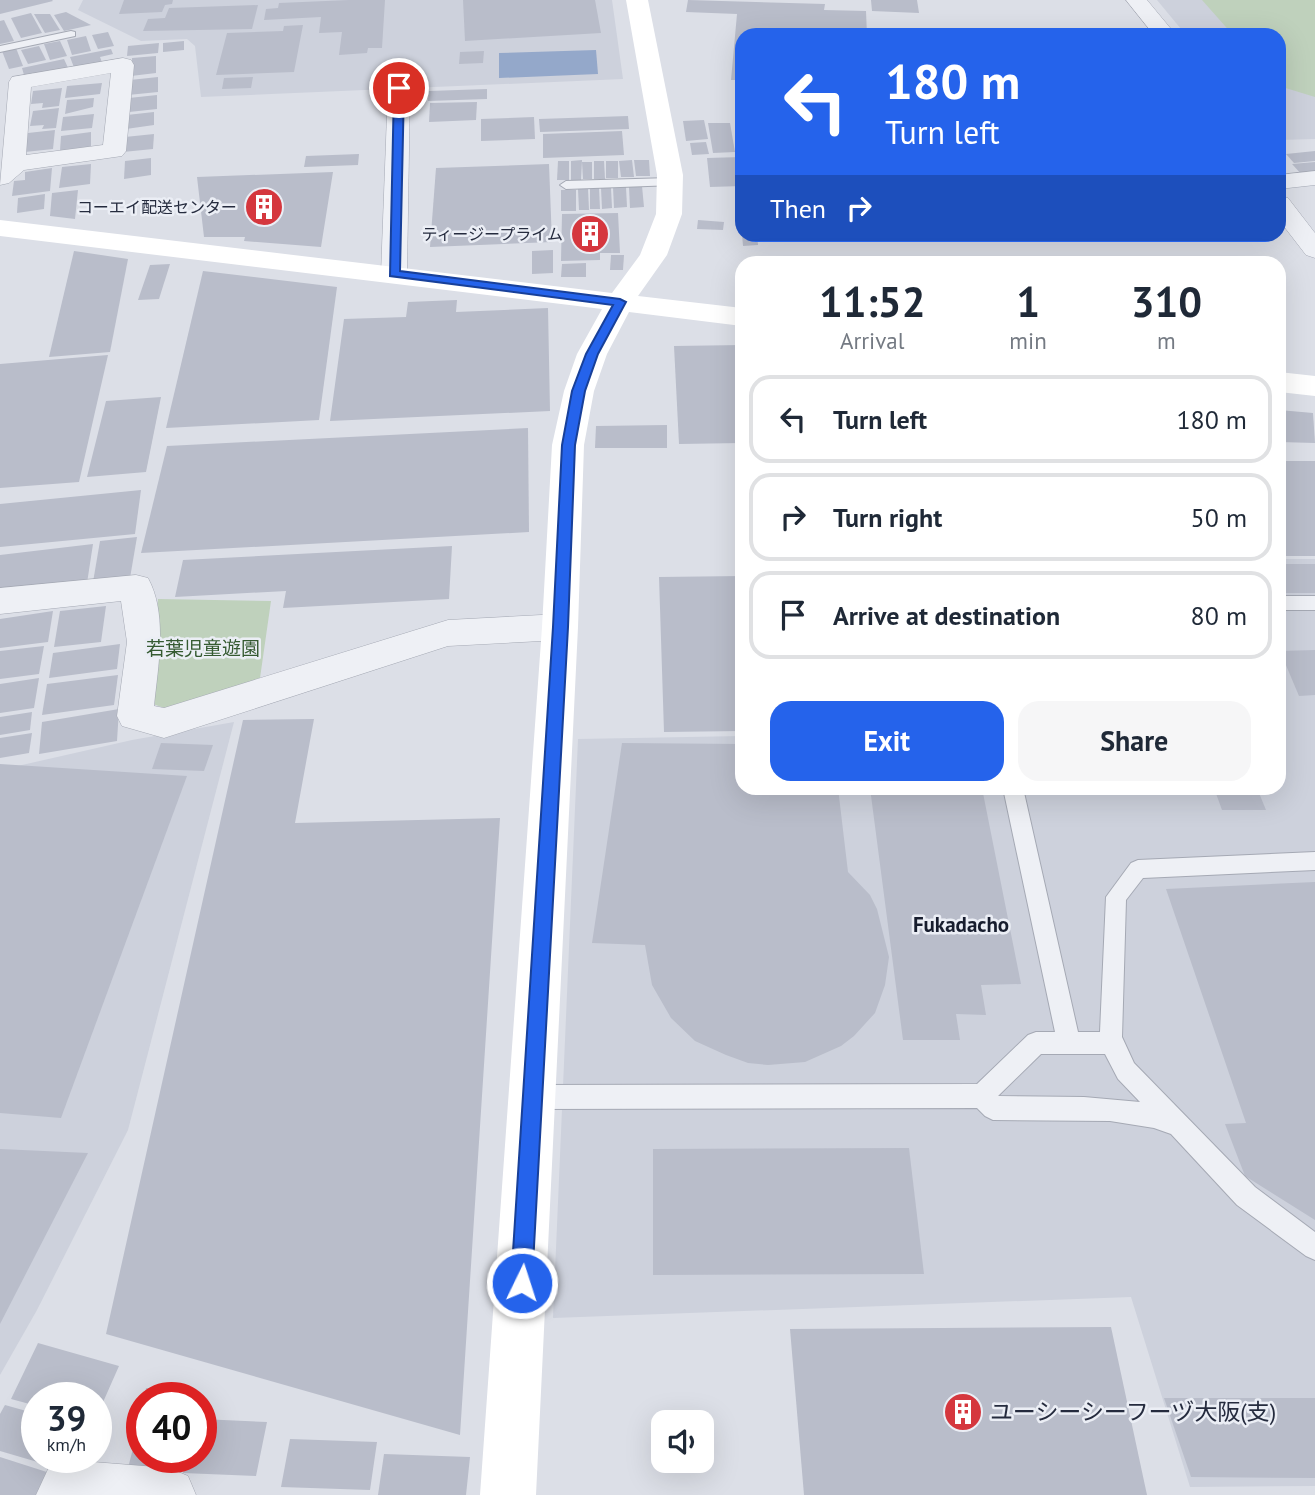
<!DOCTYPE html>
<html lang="en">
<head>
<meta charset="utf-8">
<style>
  :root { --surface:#fff; --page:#f6f6f7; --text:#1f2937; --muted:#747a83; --line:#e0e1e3; --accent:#2563eb }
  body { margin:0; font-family:"PT Sans","Noto Sans JP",sans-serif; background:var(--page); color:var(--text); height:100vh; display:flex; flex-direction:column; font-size:26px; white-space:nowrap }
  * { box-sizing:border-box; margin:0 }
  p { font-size:23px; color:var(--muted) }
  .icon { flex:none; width:38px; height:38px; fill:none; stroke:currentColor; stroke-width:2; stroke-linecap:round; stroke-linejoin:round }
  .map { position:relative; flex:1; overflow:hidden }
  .drawer { position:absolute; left:735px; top:256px; width:551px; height:539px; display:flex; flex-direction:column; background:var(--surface); border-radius:21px; box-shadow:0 7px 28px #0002 }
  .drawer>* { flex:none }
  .guide { position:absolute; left:735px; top:28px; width:551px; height:214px; border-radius:21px; box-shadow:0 7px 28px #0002; background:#2563eb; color:#fff; overflow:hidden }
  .tools { position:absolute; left:651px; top:1410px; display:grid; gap:14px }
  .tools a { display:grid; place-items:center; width:63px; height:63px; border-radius:14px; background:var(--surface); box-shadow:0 7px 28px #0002; font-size:35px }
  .speed { position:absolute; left:21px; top:1382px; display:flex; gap:14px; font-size:35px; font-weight:700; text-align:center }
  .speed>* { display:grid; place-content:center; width:91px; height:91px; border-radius:50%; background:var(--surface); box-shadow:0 7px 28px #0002; line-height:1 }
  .speed small { font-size:18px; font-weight:400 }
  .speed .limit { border:10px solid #d22; background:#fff; color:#111 }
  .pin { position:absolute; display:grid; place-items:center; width:60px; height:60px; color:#fff; margin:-30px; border:4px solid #fff; border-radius:50%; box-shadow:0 2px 7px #0007 }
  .me { position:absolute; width:77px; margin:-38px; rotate:4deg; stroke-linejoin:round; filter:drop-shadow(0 0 5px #0008) }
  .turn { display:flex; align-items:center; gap:24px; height:147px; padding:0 35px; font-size:32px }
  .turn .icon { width:91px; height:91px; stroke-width:2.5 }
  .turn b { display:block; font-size:49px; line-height:60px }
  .then { display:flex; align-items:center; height:66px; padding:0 35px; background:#0003; gap:14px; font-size:26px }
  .eta { display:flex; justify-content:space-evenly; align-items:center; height:119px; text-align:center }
  .eta b { font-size:42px; font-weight:600; line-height:49px }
  .action { display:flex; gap:14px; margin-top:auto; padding:14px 35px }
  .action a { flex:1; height:80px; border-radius:21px; background:var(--accent); color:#fff; font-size:28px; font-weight:600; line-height:80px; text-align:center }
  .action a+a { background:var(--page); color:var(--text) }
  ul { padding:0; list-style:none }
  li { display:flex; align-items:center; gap:21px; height:88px; margin:0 14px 10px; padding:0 21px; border:4px solid var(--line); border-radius:21px }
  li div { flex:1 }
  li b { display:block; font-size:26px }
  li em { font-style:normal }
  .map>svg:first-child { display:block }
  .built { fill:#cdd1dc }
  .green { fill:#bfd1bc }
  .water { fill:#94a8ca }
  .building { fill:#b9bdca }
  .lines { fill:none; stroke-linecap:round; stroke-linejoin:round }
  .lane-casing { stroke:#a5a9b4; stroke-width:2 }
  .street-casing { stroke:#a5a9b4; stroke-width:1 }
  .lane { fill:#eef0f5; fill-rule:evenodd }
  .street { fill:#eef0f5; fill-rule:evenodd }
  .secondary { fill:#fff; fill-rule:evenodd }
  .route { fill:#2563eb; stroke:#184099; stroke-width:2 }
  .labels { text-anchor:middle; stroke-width:5; stroke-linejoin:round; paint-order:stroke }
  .far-poi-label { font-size:16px; fill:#252b3e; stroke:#ebeef5; text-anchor:end }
  .park-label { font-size:19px; fill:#355a31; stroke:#ebeef5 }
  .neighbourhood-label { font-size:21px; font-weight:bold; fill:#171d2e; stroke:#ebeef5 }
  .near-poi-label { font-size:23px; fill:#252b3e; stroke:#ebeef5; text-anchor:start }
</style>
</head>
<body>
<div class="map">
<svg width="1315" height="1495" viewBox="0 0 1315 1495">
  <rect width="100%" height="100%" fill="#dcdfe7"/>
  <!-- built -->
  <g class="built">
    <path d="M83,0H612L623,79L201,97L195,46L187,39L141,41L78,10Z"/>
    <path d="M1157,0H1315V139L1279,140V35H1186Z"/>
    <path d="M1279,559H1315V1486L1190,1487L1131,1297L553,1318L578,739L742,736V788H1279Z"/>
    <path d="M234,722L128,1130L37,1310L0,1375V770L132,740Z"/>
  </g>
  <!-- green -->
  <g class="green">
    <path d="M1202,0H1315V97L1279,86V35H1233Z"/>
    <path d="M158,599L271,601L260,678L173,711L150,703Z"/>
  </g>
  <!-- water -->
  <path class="water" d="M596,50L598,74L499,78V53Z"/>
  <!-- building -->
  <g class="building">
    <path d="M0,0H52L53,1L0,14Z"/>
    <path d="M124,0H173L172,4L165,5L162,12L119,14Z"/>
    <path d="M349,0H385L382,48H368L367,53L339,55L342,32L319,33L321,17L264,20L266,9L278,8L279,3Z"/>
    <path d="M463,0H595L601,33L465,41Z"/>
    <path d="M688,0L825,4L824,10L866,11L867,35H742V80H731L737,14L686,12Z"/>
    <path d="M871,0H917L919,13L872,11Z"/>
    <path d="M258,5L252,29L143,31L148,19L165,18L169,8Z"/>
    <path d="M66,12L91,25L64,31L54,15Z"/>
    <path d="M31,13L42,33L21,38L11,18Z"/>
    <path d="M34,14H50L60,30L45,33Z"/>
    <path d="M4,20L14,41L0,44V21Z"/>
    <path d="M303,25L294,72L216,75L227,33L283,31L284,26Z"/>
    <path d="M938,29L1016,33V35H938Z"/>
    <path d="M108,32L114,46L98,49L92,35Z"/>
    <path d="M86,36L91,51L72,55L67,40Z"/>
    <path d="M60,41L67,56L50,60L44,44Z"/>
    <path d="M184,41V50L163,52V43Z"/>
    <path d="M159,43L158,53L127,56L128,46Z"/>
    <path d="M39,46L46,60L28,64L21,50Z"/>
    <path d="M16,48L23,66L9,69L2,51Z"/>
    <path d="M111,49L113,54L100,57L103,65L75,70L70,57Z"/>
    <path d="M484,51L483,63L459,64L460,52Z"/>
    <path d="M156,56V73L131,76L132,58Z"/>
    <path d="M64,59L69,70L34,77L33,73L24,75L22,68Z"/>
    <path d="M158,77V92L128,95L130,80Z"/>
    <path d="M253,77L251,88L222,89L224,78Z"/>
    <path d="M102,83L100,94L65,98L67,86Z"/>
    <path d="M62,88L59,106L42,108L43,103L31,104L33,91Z"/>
    <path d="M487,89V99L428,101L429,91Z"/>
    <path d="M157,95V109L129,112V98Z"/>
    <path d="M94,98L93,107L65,114L67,100Z"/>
    <path d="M477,102L476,120L429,122L430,103Z"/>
    <path d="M59,108L56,128L42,129L44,125L30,126L33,111Z"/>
    <path d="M154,112V125L126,129L127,115Z"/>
    <path d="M94,114L92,128L61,131L63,117Z"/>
    <path d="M628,116L629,129L540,132L539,119Z"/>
    <path d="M534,117L535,139L481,141V119Z"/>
    <path d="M704,120L708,139L686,141L683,121Z"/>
    <path d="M708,123H730L735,152L713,153Z"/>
    <path d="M55,130L53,149L25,152L28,133Z"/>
    <path d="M622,131L624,155L543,158V134Z"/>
    <path d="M91,132V147L60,151L61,136Z"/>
    <path d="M154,134L153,149L123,152L125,137Z"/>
    <path d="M706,142L709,154L692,155L690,143Z"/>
    <path d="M1315,151V161L1294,163L1286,154Z"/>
    <path d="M359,154L358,165L304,167L306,156Z"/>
    <path d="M742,157V186L710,187L707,158Z"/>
    <path d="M151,158V175L124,179L125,161Z"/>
    <path d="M582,160L581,180H571V161Z"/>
    <path d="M632,160L634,177H621L619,161Z"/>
    <path d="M634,160H649L650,176H636Z"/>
    <path d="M558,161H569V180H557Z"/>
    <path d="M594,161H604L605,179H594Z"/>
    <rect x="606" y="161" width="12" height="17"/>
    <path d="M582,162H592V179H583Z"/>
    <path d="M1315,162V174L1302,175L1292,164Z"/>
    <path d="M91,164L90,184L59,188L62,167Z"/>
    <path d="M549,164L552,242L430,247L436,168Z"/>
    <path d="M52,168L50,191L12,196L14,181L25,180V172Z"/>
    <path d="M333,172L321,247L244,241L245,237H204L197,177Z"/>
    <path d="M642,186L644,207L630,208L629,187Z"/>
    <path d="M613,187H626L627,207L614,208Z"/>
    <path d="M599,188L600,209H590V189Z"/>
    <path d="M601,188H611L612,208L602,209Z"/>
    <path d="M578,189H588L589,210H579Z"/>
    <path d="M78,190L75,219L50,216L52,193Z"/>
    <rect x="561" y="190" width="15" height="21"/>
    <path d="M45,194L44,209L17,213L18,198Z"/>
    <rect x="737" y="194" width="5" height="24"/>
    <path d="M618,213L620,253H600V260L561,261L562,214Z"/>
    <path d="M698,220L724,222L723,230L697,229Z"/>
    <path d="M742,234H757L758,245L743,246Z"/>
    <path d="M553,250V273L532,274V251Z"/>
    <path d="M74,251L128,259L110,352L49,357Z"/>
    <path d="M611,255H624L623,270H610Z"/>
    <path d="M586,263V277H561L562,264Z"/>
    <path d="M170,264L159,299L138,300L150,265Z"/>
    <path d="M203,271L337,287L319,420L166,428Z"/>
    <path d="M457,300L456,312L548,308L550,411L330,421L344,319L406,317L408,302Z"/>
    <path d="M742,345V443L679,444L674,346Z"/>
    <path d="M108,355L79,482L0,488V364Z"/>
    <path d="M161,397L146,472L87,477L106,401Z"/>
    <path d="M1279,410L1313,413L1315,443L1279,442Z"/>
    <path d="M667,425V448H595L596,426Z"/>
    <path d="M528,428L529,532L141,553L167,446Z"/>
    <rect x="1279" y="461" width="36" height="95"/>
    <path d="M141,490L135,534L0,547V504Z"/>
    <path d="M137,537L130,578L93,582L100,541Z"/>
    <path d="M93,544L87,583L0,594V555Z"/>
    <path d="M452,546L449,599L283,608L286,591L175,597L183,560Z"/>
    <rect x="1279" y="564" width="36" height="29"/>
    <path d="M742,576V731L664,732L659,577Z"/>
    <path d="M106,606L101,642L54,647L60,611Z"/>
    <path d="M53,611L48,642L0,648V619Z"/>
    <path d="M120,644L117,669L49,678L53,653Z"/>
    <path d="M44,646L39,674L0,679V651Z"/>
    <path d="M1315,650V695L1299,696L1280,651Z"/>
    <path d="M118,675L114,705L42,715L47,684Z"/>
    <path d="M39,678L34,708L0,713V684Z"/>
    <path d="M119,709L117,741L39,754L42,722Z"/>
    <path d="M32,712L30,730L0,735V717Z"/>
    <path d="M314,719L295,823L500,818L460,1435L106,1334L243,720Z"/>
    <path d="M32,733L29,753L0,758V738Z"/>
    <path d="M161,743L213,745L204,771L152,769Z"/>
    <path d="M622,743L742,744V788H838L848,872L870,895L877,909L889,957L885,985L875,1013L854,1036L841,1046L805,1062L768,1065L748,1063L726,1055L695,1041L671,1018L652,985L645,945L592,943Z"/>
    <path d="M0,764L187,776L61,1118L0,1113Z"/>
    <path d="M870,788H982L1021,984L981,985L986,1015L956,1014L960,1040H903Z"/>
    <path d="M1214,788H1257L1266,810H1222Z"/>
    <path d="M1315,882V1220L1245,1176L1225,1124L1246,1123L1166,889Z"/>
    <path d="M909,1148L924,1274L653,1275V1149Z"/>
    <path d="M0,1149L88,1153L0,1324Z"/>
    <path d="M1111,1327L1147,1495H804L790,1329Z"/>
    <path d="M38,1343L119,1366L96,1418V1398H37V1406L11,1399Z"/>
    <path d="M146,1388L192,1390L190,1398H144Z"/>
    <path d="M1164,1398H1315V1478L1191,1477Z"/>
    <path d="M5,1405L37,1414V1458H63L58,1468L0,1451V1414Z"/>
    <path d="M142,1413V1458H176L172,1474L127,1472Z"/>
    <path d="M201,1419L267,1422L256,1476L183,1473L187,1458H201Z"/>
    <path d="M290,1439L377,1442L370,1490L281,1487Z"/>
    <path d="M384,1454L470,1457L466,1495H378Z"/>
    <path d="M0,1457L53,1474L43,1495H0Z"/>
  </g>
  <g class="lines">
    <defs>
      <g id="lane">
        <path d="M71,31L75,32V36L0,52V46Z"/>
        <path d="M670,178L676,182L675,185L566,189L560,185L566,181Z"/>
        <rect x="1279" y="596" width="36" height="14"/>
        <path d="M1003,788H1023L1078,1032H1100L1106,897L1131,863L1138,860L1315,852V870L1143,878L1126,900L1122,1037L1134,1063L1255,1187L1315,1232V1260L1306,1256L1237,1205L1171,1134L1154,1128L1110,1121L993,1120L985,1116L977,1108L533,1109L525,1105L521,1097L525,1089L533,1085L977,1084L1028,1035L1036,1032H1055ZM1041,1054H1105L1118,1079L1140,1102L1084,1097L998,1096Z"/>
      </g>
      <g id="street">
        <path d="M1126,0H1147L1176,35H1154Z"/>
        <path d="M123,58L131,60L134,65L126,151L122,156L24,170L9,183L0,185L9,82L12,77ZM111,73L103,145L26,155L31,87Z"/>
        <path d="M399,81L407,83L410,88L407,274L403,280L394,282L385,280L381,274L388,88L391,83Z"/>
        <path d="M1315,171V185L1279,189V175Z"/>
        <path d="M1279,196L1288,198L1315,233V258L1306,255L1279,220Z"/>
        <path d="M136,575L148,578C168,614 158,667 154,706L164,708L448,620L560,614L572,618L577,627L572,636L560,640L448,646L164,738L122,726L117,716L127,642L121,601L0,614V588Z"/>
        <path d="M68,1460L169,1468L188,1476L196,1495H36L49,1467Z"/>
      </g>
    </defs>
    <!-- lane casing -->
    <use href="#lane" class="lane-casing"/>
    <!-- street casing -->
    <use href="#street" class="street-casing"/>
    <!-- lane -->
    <use href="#lane" class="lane"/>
    <!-- street -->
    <use href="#street" class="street"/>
    <!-- secondary -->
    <g class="secondary">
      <path d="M626,0H648L683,175L682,214L667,255L638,296L742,308V326L629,312L607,354L594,391L584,445L578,627L536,1495H480L542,627L552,445L564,391L577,354L602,309L0,236V220L612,293L640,255L656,214L657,175Z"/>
      <path d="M1279,372L1315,376V396L1279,392Z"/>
    </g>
  </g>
  <!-- route -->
  <path class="route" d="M399,85L404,88L400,271L620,299L626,302L598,354L585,391L575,445L568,627L532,1283L529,1290L522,1293L514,1290L511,1283L553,627L562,445L572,391L586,354L613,305L390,276L394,88Z"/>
  <!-- icons -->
  <defs>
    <symbol id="building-disc" viewBox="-11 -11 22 22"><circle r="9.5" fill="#d5373e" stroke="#ebeef5"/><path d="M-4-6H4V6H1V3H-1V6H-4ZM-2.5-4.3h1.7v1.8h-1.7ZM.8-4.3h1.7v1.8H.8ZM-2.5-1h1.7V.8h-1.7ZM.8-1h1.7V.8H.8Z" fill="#fff"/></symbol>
  </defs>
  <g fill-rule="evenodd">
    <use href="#building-disc" x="242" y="185" width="44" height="44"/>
    <use href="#building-disc" x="568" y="212" width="44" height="44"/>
    <use href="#building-disc" x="941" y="1390" width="44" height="44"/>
  </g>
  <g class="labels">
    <!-- far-poi labels -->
    <g class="far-poi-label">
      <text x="237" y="213">コーエイ配送センター</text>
      <text x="563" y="240">ティージープライム</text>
    </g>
    <!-- park labels -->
    <g class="park-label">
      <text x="203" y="655">若葉児童遊園</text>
    </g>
    <!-- neighbourhood labels -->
    <g class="neighbourhood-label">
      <text x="961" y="932">Fukadacho</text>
    </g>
    <!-- near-poi labels -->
    <g class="near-poi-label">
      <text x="990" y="1420">ユーシーシーフーヅ大阪(支)</text>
    </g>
  </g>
</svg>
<div class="tools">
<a><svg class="icon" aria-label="sound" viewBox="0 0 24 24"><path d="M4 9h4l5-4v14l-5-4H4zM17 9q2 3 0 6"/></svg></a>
</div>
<div class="speed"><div>39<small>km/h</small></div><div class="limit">40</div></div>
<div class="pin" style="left:399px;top:88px;background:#d93025"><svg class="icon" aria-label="arrive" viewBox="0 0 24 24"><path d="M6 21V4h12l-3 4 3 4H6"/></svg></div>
<svg class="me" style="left:522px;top:1283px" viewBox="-20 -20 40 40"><circle r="17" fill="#2563eb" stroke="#fff" stroke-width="3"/><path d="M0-11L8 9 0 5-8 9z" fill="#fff"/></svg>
<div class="guide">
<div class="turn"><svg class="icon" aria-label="left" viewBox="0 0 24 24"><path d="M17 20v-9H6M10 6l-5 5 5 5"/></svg><div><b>180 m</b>Turn left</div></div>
<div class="then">Then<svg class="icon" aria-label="right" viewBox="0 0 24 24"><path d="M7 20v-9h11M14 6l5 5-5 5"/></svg></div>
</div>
<section class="drawer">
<div class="eta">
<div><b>11:52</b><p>Arrival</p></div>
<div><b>1</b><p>min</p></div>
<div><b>310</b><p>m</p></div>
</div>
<ul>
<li><svg class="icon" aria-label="left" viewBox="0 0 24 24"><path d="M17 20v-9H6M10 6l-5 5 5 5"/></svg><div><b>Turn left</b></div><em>180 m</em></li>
<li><svg class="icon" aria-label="right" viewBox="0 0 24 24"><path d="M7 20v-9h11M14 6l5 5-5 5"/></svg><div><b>Turn right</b></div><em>50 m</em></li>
<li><svg class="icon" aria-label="arrive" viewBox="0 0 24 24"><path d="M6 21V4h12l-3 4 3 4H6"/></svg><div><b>Arrive at destination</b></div><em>80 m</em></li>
</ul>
<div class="action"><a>Exit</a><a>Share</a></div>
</section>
</div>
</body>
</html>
